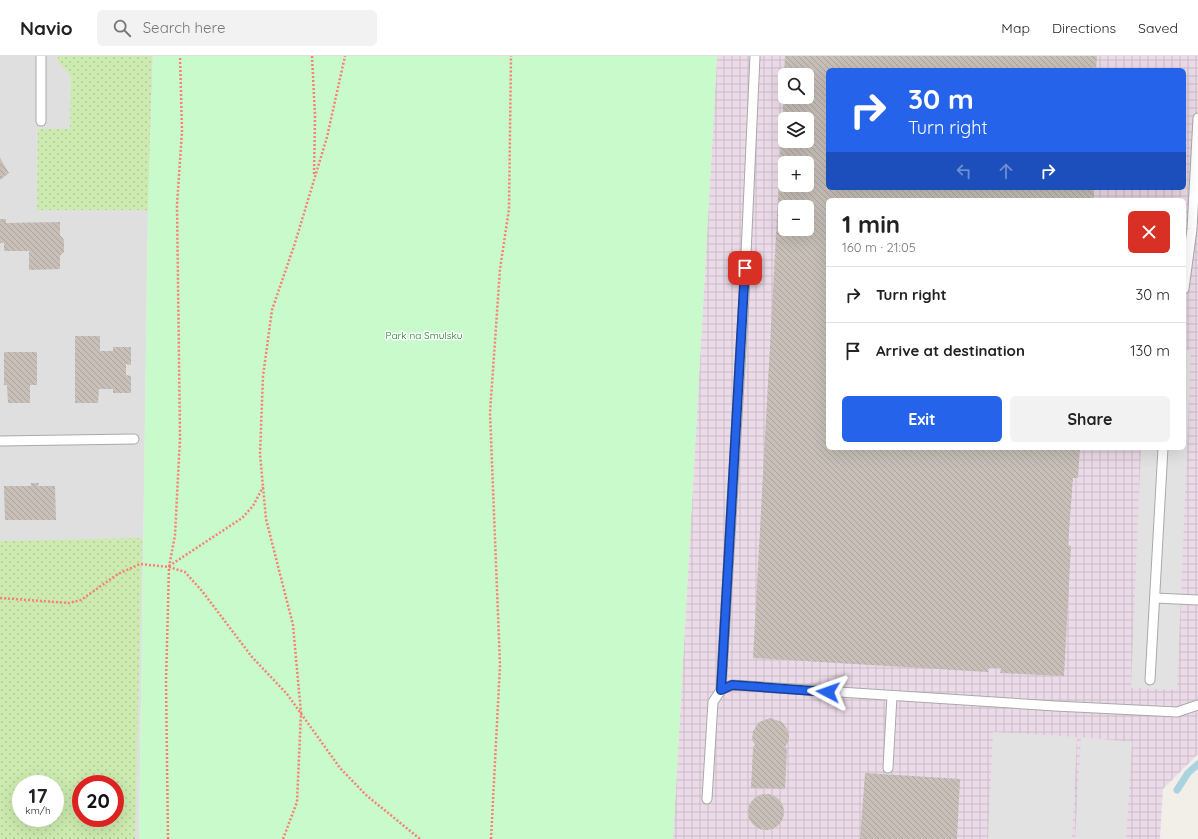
<!DOCTYPE html>
<html lang="en">
<head>
<meta charset="utf-8">
<style>
  :root { --surface:#fff; --page:#f2f2f2; --text:#222; --muted:#767676; --line:#e0e0e0; --accent:#2563eb }
  body { margin:0; font-family:Quicksand,sans-serif; background:var(--page); color:var(--text); height:100vh; display:flex; flex-direction:column; font-size:15px; white-space:nowrap }
  * { box-sizing:border-box; margin:0 }
  p { font-size:13px; color:var(--muted) }
  .icon { flex:none; width:22px; height:22px; fill:none; stroke:currentColor; stroke-width:2; stroke-linecap:round; stroke-linejoin:round }
  .map { position:relative; flex:1; overflow:hidden }
  .panel { position:absolute; left:826px; top:142px; width:360px; height:252px; display:flex; flex-direction:column; background:var(--surface); border-radius:6px; box-shadow:0 4px 16px #0002 }
  .panel>* { flex:none }
  .top-card { position:absolute; left:826px; top:12px; width:360px; height:122px; border-radius:6px; box-shadow:0 4px 16px #0002; background:#2563eb; color:#fff; overflow:hidden }
  .buttons { position:absolute; left:778px; top:12px; display:grid; gap:8px }
  .buttons a { display:grid; place-items:center; width:36px; height:36px; border-radius:6px; background:var(--surface); box-shadow:0 4px 16px #0002; font-size:20px }
  .speed { position:absolute; left:12px; top:719px; display:flex; gap:8px; font-size:20px; font-weight:700; text-align:center }
  .speed>* { display:grid; place-content:center; width:52px; height:52px; border-radius:50%; background:var(--surface); box-shadow:0 4px 16px #0002; line-height:1 }
  .speed small { font-size:10px; font-weight:400 }
  .speed .limit { border:6px solid #d22; background:#fff; color:#111 }
  .pin { position:absolute; display:grid; place-items:center; width:34px; height:34px; color:#fff; margin:-17px; border-radius:8px; box-shadow:0 2px 6px #0006 }
  .me { position:absolute; width:44px; margin:-22px; rotate:274deg; stroke-linejoin:round; filter:drop-shadow(0 0 3px #0008) }
  .turn { display:flex; align-items:center; gap:14px; height:84px; padding:0 16px; font-size:18px }
  .turn .icon { width:52px; height:52px; stroke-width:2.5 }
  .turn b { display:block; font-size:28px; line-height:34px }
  .lanes { display:flex; align-items:center; height:38px; padding:0 16px; background:#0003; justify-content:center; gap:20px; direction:ltr }
  .lanes .off { opacity:.35 }
  .round { display:grid; place-items:center; flex:none; width:42px; height:42px; border-radius:6px; background:var(--page) }
  .overview { display:flex; align-items:center; justify-content:space-between; height:68px; padding:0 16px }
  h1 { font-size:24px; font-weight:700; line-height:30px }
  .primary-button { display:flex; gap:8px; margin-top:auto; padding:8px 16px }
  .primary-button a { flex:1; height:46px; border-radius:6px; background:var(--accent); color:#fff; font-size:16px; font-weight:700; line-height:46px; text-align:center }
  .primary-button a+a { background:var(--page); color:var(--text) }
  ul { padding:0; list-style:none }
  li { display:flex; align-items:center; gap:12px; height:56px; padding:0 16px; border-top:1px solid var(--line) }
  li div { flex:1 }
  li b { display:block; font-size:15px }
  li em { font-style:normal }
  header { display:flex; align-items:center; gap:24px; box-sizing:border-box; height:56px; padding:0 20px; background:var(--surface); border-bottom:1px solid var(--line) }
  header strong { font-size:19px }
  nav { display:flex; gap:22px; margin-inline-start:auto; font-size:14px }
  .search { width:280px; height:36px; background:var(--page); display:flex; align-items:center; gap:10px; box-sizing:border-box; padding:0 14px; border-radius:6px; color:var(--muted); font-size:15px }
  .map>svg:first-child { display:block }
  .residential { fill:#e0dfdf; fill-rule:evenodd }
  .industrial { fill:url(#industrial-grid); fill-rule:evenodd }
  .grass { fill:url(#grass-dots); fill-rule:evenodd }
  .park { fill:#c8facc }
  .parking { fill:#e2e2e2 }
  .lines { fill:none; stroke-linecap:round; stroke-linejoin:round }
  .stream { stroke:#aad3df; stroke-width:7 }
  .building { fill:url(#building-back-hatch); fill-rule:evenodd }
  .lane-casing { stroke:#a9a9a9; stroke-width:11 }
  .path { stroke:#fa8072; stroke-width:2.5; stroke-dasharray:2 2; stroke-linecap:butt }
  .lane { stroke:#fff; stroke-width:9 }
  .route-casing { stroke:#184099; stroke-width:10 }
  .route { stroke:#2563eb; stroke-width:7 }
  .labels { text-anchor:middle; stroke-width:3; stroke-linejoin:round; paint-order:stroke }
  .park-label { font-size:10px; fill:#0c8416; stroke:#fff }
</style>
</head>
<body>
<header>
<strong>Navio</strong>
<div class="search"><svg class="icon" aria-label="search" viewBox="0 0 24 24"><circle cx="10" cy="10" r="6"/><path d="M15 15l6 6"/></svg>Search here</div>
<nav><a>Map</a><a>Directions</a><a>Saved</a></nav>
</header>
<div class="map">
<svg width="1198" height="783" viewBox="0 0 1198 783">
  <defs>
    <pattern id="industrial-grid" width="8" height="8" patternUnits="userSpaceOnUse"><rect width="8" height="8" fill="#ebdbe8"/><path d="M0 4h8M4 0v8" fill="none" stroke="#c9bcc7"/></pattern>
    <pattern id="grass-dots" width="8" height="8" patternUnits="userSpaceOnUse"><rect width="8" height="8" fill="#cdebb0"/><path d="M2 2h.1M6 6h.1" fill="none" stroke="#b0c997" stroke-width="1.8" stroke-linecap="round"/></pattern>
    <pattern id="building-back-hatch" width="6" height="6" patternUnits="userSpaceOnUse"><rect width="6" height="6" fill="#c7bfb8"/><path d="M-1 5l2 2M0 0l6 6M5-1l2 2" fill="none" stroke="#aba49e"/></pattern>
  </defs>
  <rect width="100%" height="100%" fill="#f2efe9"/>
  <!-- residential -->
  <path class="residential" d="M0,0H153L148,154L139,783H0ZM21,728H55V762H21ZM81,728H115V762H81Z"/>
  <!-- industrial -->
  <path class="industrial" d="M717,0H1198V698L1163,733L1160,783H673ZM828,14H1184V132H828ZM785,19H807V41H785ZM785,63H807V85H785ZM785,107H807V129H785ZM828,144H1184V392H828ZM785,151H807V173H785Z"/>
  <!-- grass -->
  <g class="grass">
    <path d="M58,0H152L148,154H37L38,73H70L71,20L58,5Z"/>
    <path d="M142,482L135,783H0V485ZM21,728H55V762H21ZM81,728H115V762H81Z"/>
  </g>
  <!-- park -->
  <path class="park" d="M153,0H717L673,783H139L148,154Z"/>
  <!-- parking -->
  <g class="parking">
    <path d="M1184,294H1191L1177,634L1131,632L1141,392H1184Z"/>
    <path d="M993,676L1077,681L1072,783H988Z"/>
    <path d="M1081,681L1132,686L1126,783H1075Z"/>
  </g>
  <g class="lines">
    <!-- stream -->
    <path class="stream" d="M1177,734L1188,717L1198,708"/>
  </g>
  <!-- building -->
  <g class="building">
    <path d="M785,0H1097L1096,14H828V132H1094V144H828V392H1080L1078,422H1073L1068,489L1071,490L1064,620L1000,617L1001,612H988V616L753,602L784,32L785,41H807V19H784ZM785,63H807V85H785ZM785,107H807V129H785ZM785,151H807V173H785Z"/>
    <path d="M0,102L9,117L0,124Z"/>
    <path d="M0,163H6V167L60,166V179L64,184V196L60,200V213L29,214V195H4V187H0Z"/>
    <path d="M75,280H100V295H113V291H131V309L126,308V319L131,320V337H113V333H99L98,347H75Z"/>
    <path d="M4,296H37V329H30V347H8L7,329H4Z"/>
    <path d="M31,427H39L38,430H55L56,464H5L4,430H31Z"/>
    <path d="M770,662L782,666L789,676V684L785,691L787,692L785,733L751,732L753,691L755,689L752,684L753,675L759,666Z"/>
    <path d="M865,717L960,723L957,783H860Z"/>
    <circle cx="766" cy="756" r="18"/>
  </g>
  <g class="lines">
    <defs>
      <g id="lane">
        <path d="M41,65V0"/>
        <path d="M1184,233L1192,173L1198,62"/>
        <path d="M0,385L134,383"/>
        <path d="M1155,542L1198,544"/>
        <path d="M1150,624L1163,392"/>
        <path d="M721,634L744,242L755,0"/>
        <path d="M888,712L892,640"/>
        <path d="M707,743L713,646L721,634L732,629L1055,650L1177,656L1198,649"/>
      </g>
    </defs>
    <!-- lane casing -->
    <use href="#lane" class="lane-casing"/>
    <!-- path -->
    <g class="path">
      <path d="M312,0L315,60L314,119"/>
      <path d="M169,510L242,462L253,450L263,431"/>
      <path d="M0,542L69,547L81,544L118,518L140,508L169,511L185,516L202,535L252,601L287,638L340,712L366,739L420,783"/>
      <path d="M168,783L166,626L169,511L175,479L180,382L177,149L182,75L180,0"/>
      <path d="M283,783L297,746L301,657L293,569L266,463L260,398L263,320L272,254L295,187L327,81L345,0"/>
      <path d="M491,783L500,609L490,357L500,213L509,153L511,0"/>
    </g>
    <!-- lane -->
    <use href="#lane" class="lane"/>
  </g>
  <g class="lines">
    <defs>
      <path id="route" d="M745,212L721,634L732,629L828,636"/>
    </defs>
    <!-- route casing -->
    <use href="#route" class="route-casing"/>
    <!-- route -->
    <use href="#route" class="route"/>
  </g>
  <g class="labels">
    <!-- park labels -->
    <g class="park-label">
      <text x="424" y="283">Park na Smulsku</text>
    </g>
  </g>
</svg>
<div class="buttons">
<a><svg class="icon" aria-label="search" viewBox="0 0 24 24"><circle cx="10" cy="10" r="6"/><path d="M15 15l6 6"/></svg></a>
<a><svg class="icon" aria-label="layers" viewBox="0 0 24 24"><path d="M12 4l9 5-9 5-9-5zM3 14l9 5 9-5"/></svg></a>
<a>+</a>
<a>−</a>
</div>
<div class="speed"><div>17<small>km/h</small></div><div class="limit">20</div></div>
<div class="pin" style="left:745px;top:212px;background:#d93025"><svg class="icon" aria-label="arrive" viewBox="0 0 24 24"><path d="M6 21V4h12l-3 4 3 4H6"/></svg></div>
<svg class="me" style="left:828px;top:636px" viewBox="-20 -20 40 40"><path d="M0-17L14 15 0 8-14 15z" fill="#2563eb" stroke="#fff" stroke-width="4"/></svg>
<div class="top-card">
<div class="turn"><svg class="icon" aria-label="right" viewBox="0 0 24 24"><path d="M7 20v-9h11M14 6l5 5-5 5"/></svg><div><b>30 m</b>Turn right</div></div>
<div class="lanes"><svg class="icon off" aria-label="left" viewBox="0 0 24 24"><path d="M17 20v-9H6M10 6l-5 5 5 5"/></svg><svg class="icon off" aria-label="ahead" viewBox="0 0 24 24"><path d="M12 20V5M6 11l6-6 6 6"/></svg><svg class="icon" aria-label="right" viewBox="0 0 24 24"><path d="M7 20v-9h11M14 6l5 5-5 5"/></svg></div>
</div>
<section class="panel">
<div class="overview"><div><h1>1 min</h1><p>160 m · 21:05</p></div><a class="round" style="background:#d93025;color:#fff"><svg class="icon" aria-label="close" viewBox="0 0 24 24"><path d="M6 6l12 12M18 6L6 18"/></svg></a></div>
<ul>
<li><svg class="icon" aria-label="right" viewBox="0 0 24 24"><path d="M7 20v-9h11M14 6l5 5-5 5"/></svg><div><b>Turn right</b></div><em>30 m</em></li>
<li><svg class="icon" aria-label="arrive" viewBox="0 0 24 24"><path d="M6 21V4h12l-3 4 3 4H6"/></svg><div><b>Arrive at destination</b></div><em>130 m</em></li>
</ul>
<div class="primary-button"><a>Exit</a><a>Share</a></div>
</section>
</div>
</body>
</html>
